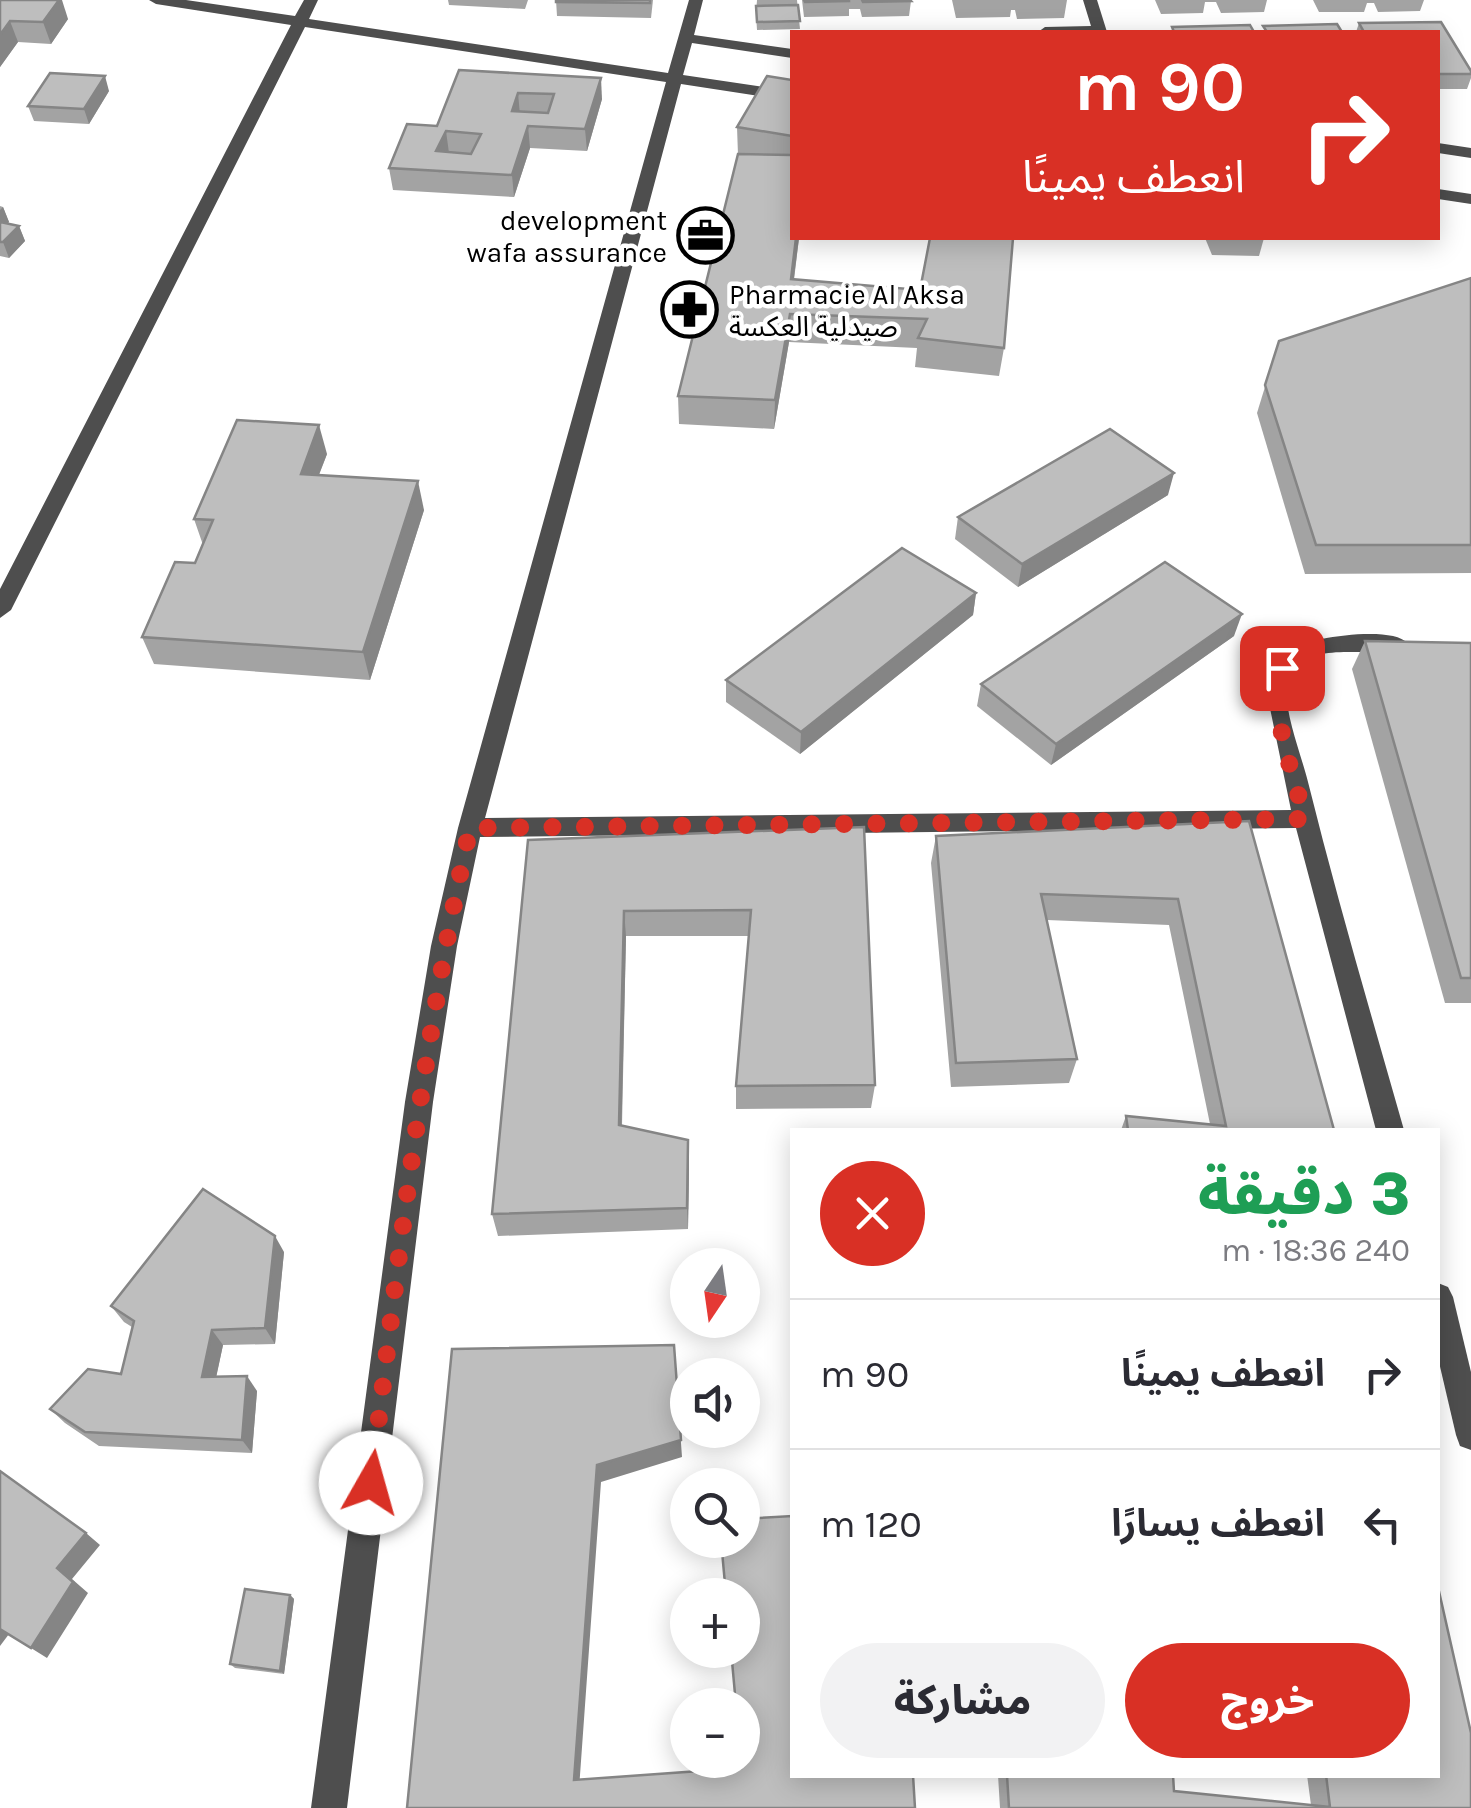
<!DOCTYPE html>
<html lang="ar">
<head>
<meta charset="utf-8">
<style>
  :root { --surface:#fff; --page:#f2f2f3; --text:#2b2b33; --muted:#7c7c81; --line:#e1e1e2; --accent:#d93025 }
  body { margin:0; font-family:Karla,"Noto Sans Arabic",sans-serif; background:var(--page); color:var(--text); direction:rtl; height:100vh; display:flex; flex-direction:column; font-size:38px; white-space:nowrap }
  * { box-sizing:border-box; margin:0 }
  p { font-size:32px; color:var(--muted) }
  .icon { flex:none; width:55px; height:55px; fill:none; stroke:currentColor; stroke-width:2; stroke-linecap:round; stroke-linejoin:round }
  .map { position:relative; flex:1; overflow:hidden; direction:ltr }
  .panel { position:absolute; left:790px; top:1128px; width:650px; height:650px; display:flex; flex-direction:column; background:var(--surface); border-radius:0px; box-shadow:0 5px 25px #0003; direction:rtl }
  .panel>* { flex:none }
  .guide { position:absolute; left:790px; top:30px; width:650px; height:210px; border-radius:0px; box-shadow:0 5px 25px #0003; direction:rtl; background:#d93025; color:#fff; overflow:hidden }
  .needle { width:65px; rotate:193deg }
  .controls { position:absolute; left:670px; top:1248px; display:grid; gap:20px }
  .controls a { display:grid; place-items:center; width:90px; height:90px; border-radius:50%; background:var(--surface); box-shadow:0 5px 25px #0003; font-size:50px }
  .pin { position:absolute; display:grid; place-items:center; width:85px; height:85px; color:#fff; margin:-42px; border-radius:20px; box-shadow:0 5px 15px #0006 }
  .me { position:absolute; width:110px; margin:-55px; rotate:7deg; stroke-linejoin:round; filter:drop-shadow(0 0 8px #0008) }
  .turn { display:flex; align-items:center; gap:35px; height:210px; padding:0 30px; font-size:45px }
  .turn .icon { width:130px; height:130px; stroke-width:2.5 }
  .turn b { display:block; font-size:70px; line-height:85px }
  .round { display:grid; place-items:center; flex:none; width:105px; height:105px; border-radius:52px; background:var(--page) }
  .summary { display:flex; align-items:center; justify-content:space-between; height:170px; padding:0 30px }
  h1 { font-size:60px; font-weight:800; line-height:75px; color:#1e9e55 }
  .cta { display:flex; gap:20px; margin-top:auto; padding:20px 30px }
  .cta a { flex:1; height:115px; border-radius:60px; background:var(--accent); color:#fff; font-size:40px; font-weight:800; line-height:115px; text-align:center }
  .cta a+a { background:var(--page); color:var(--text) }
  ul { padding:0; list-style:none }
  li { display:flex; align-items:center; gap:30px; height:150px; padding:0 30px; border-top:2px solid var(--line) }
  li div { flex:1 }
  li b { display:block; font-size:38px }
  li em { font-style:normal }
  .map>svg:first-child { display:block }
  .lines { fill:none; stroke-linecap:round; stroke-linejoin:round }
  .minor { fill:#4e4e4e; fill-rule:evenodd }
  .wall { fill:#a3a3a3 }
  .shaded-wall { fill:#858585 }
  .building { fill:#bebebe; stroke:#858585; stroke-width:2.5; fill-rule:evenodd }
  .route { stroke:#d93025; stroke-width:18; stroke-dasharray:0 32.4 }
  .labels { text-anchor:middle; stroke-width:9; stroke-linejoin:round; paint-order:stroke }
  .far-poi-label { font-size:28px; fill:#000; stroke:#fff; text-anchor:end }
</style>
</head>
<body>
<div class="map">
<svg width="1471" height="1808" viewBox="0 0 1471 1808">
  <rect width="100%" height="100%" fill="#fff"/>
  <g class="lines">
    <!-- minor -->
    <g class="minor">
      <path d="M149,0H186L295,16L304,0H318L309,19L668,73L689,0H703L694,35L792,49V58L692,43L683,75L792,91V101L681,84L485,818L1291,810L1265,684C1271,674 1277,658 1286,651C1305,637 1393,625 1407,643C1392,663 1322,640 1298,665C1295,668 1288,680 1287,685C1283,710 1302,757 1308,782C1337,899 1371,1014 1404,1130H1376L1296,828L480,837L457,946L433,1102L347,1808H311L405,1102L431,946L458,828L666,82L305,27L11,610L0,618V589L291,25L156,4Z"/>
      <path d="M1083,0H1097L1107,32H1038L1045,27L1091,26Z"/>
      <path d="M1438,143L1471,148V158L1438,153Z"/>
      <path d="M1438,189L1471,194V204L1438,199Z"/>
      <path d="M1438,1283L1448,1287L1453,1297L1471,1372V1450L1460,1446L1456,1435L1438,1358Z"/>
    </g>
  </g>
  <!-- wall -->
  <g class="wall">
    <path d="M0,0L68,19L51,44L18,42L0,67Z"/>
    <path d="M448,0H528L525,9L449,5Z"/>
    <path d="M556,0H653L651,18L557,16Z"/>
    <path d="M757,0H797L800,29L757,30L756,13Z"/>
    <path d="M802,0H910L911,1L909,16L862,17L860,9H849V16L804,17Z"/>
    <path d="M952,0H1067L1064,18L1017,19L1015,10H1011L1010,17L956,18Z"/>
    <path d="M1155,0H1267L1264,12L1221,13L1216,2H1205L1203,13L1161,14Z"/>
    <path d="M1313,0H1424L1420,11L1378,12L1374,3H1367L1364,12H1319Z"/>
    <path d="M1441,22L1471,71V78L1467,89H1438V32H1356L1359,23Z"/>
    <path d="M459,70L602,99L587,151L530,148L514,197L393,190L389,168L437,126Z"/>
    <path d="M792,80V238H799L794,280L920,290L1004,348L999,376L915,367L917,348L789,342L774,429L679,424L678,396L738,155L737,127Z"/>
    <path d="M109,91L89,124L34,121L28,106Z"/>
    <path d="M0,206L3,207L9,222L7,224L19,226L25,241L9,258L0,256Z"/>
    <path d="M697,232H714L711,240L698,239Z"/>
    <path d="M1205,238H1264L1259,256L1212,255Z"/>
    <path d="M1471,278V573L1305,574L1257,413L1279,341Z"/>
    <path d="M327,454L319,475L424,510L370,680L154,664L142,637L195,563L203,545L194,519Z"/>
    <path d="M1168,495L1018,587L955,539L958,517Z"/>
    <path d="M976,593L973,615L800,754L726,702V680Z"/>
    <path d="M1234,636L1051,765L977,706L981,684Z"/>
    <path d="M1365,641L1471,643V1003H1445L1352,669Z"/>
    <path d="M1249,821L1334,1130H1121L1126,1116L1210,1124L1169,925L1047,920L1077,1059L1069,1083L951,1087L931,863L936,836Z"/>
    <path d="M864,827L875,1085L871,1108L736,1109V1086L749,936H626L622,1126L689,1162L688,1229L498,1236L492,1214L528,840Z"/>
    <path d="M284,1252L275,1344L223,1345L216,1377L257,1391L252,1453L99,1446L65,1423L50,1409L121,1374L132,1327L124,1322L111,1306Z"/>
    <path d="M290,1595L294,1599L284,1674L235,1668L230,1664Z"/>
    <path d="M998,1775H1173L1174,1791L1311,1805L1307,1775H1438L1471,1808H1000Z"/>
  </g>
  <!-- shaded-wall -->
  <g class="shaded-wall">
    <path d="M59,0H62L68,19L51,44L43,22Z"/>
    <path d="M10,21L18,42L0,67V35Z"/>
    <path d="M105,76L109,91L89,124L84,109Z"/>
    <path d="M601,78L602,99L587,151L585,129Z"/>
    <path d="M518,93L520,115L512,111Z"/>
    <path d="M528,126L530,148L514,197L512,175Z"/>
    <path d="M446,131L449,153L439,173L436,151Z"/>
    <path d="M3,207L9,222L0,231V210Z"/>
    <path d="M19,226L25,241L9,258L3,242Z"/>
    <path d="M796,238H799L790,308L791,279Z"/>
    <path d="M790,314L789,342L774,429L775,400Z"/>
    <path d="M319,425L327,454L308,502L301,474Z"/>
    <path d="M1174,473L1168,495L1018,587L1022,564Z"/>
    <path d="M418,481L424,510L370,680L363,652Z"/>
    <path d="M976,593L973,615L800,754L801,732Z"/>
    <path d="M1242,614L1234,636L1051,765L1056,744Z"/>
    <path d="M624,911L626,936L621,1148L619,1125Z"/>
    <path d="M688,1140L689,1162L688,1229L687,1208Z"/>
    <path d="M275,1236L284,1252L275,1344L265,1328Z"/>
    <path d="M212,1330L223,1345L213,1392L202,1377Z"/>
    <path d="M674,1345L682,1457L601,1482L579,1789L574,1780L597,1465Z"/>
    <path d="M247,1376L257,1391L252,1453L242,1440Z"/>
    <path d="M86,1533L100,1545L72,1579L88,1593L47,1658L31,1648L57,1568Z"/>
    <path d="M290,1595L294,1599L284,1674L280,1671Z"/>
    <path d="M0,1629L9,1634L0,1646Z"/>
  </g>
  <!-- building -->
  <g class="building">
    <path d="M0,0H59L43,22L10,21L0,35Z"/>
    <path d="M556,0H650V3L556,2Z"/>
    <path d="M804,0H849V1L805,2Z"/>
    <path d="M862,0H910L911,1L863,2Z"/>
    <path d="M798,5L800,21L757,22L756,6Z"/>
    <path d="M1441,22L1471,71V74H1438V32H1364L1359,23Z"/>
    <path d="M1337,24L1342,32H1267L1263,26Z"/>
    <path d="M1250,25L1254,32H1174L1172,27Z"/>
    <path d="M459,70L601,78L585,129L528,126L512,175L389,168L407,124L437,126ZM518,93L554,94L548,113L512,111ZM446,131L481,134L471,154L436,151Z"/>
    <path d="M50,73L105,76L84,109L28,106Z"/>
    <path d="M767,76L792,80V136L737,127Z"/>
    <path d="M738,154L792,155V238H796L791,279L920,290L930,238H1013L1004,348L918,338L927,319L790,314L775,400L678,396Z"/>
    <path d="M700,220L714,224L711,232H697Z"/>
    <path d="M0,222L19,226L3,242H0Z"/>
    <path d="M1471,278V545H1316L1265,385L1279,341Z"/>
    <path d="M237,420L319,425L301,474L418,481L363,652L142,637L175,562L195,563L213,520L194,519Z"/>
    <path d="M1110,429L1174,473L1022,564L958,517Z"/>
    <path d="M902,548L976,593L801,732L726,680Z"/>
    <path d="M1165,562L1242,614L1056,744L981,684Z"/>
    <path d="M1365,641L1471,643V978H1461Z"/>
    <path d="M1249,821L1334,1130H1128L1126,1116L1226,1126L1178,899L1041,894L1077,1059L956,1063L936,836Z"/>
    <path d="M864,827L875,1085L736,1086L751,910L624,911L619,1125L688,1140L687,1208L492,1214L528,840Z"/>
    <path d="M203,1189L275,1236L265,1328L212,1330L202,1377L247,1376L242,1440L85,1432L50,1409L88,1369L121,1374L134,1321L111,1306Z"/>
    <path d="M674,1345L681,1440L597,1465L574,1780L741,1768L742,1705H736L731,1650H742V1595H726L721,1540H742V1519L792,1516V1775H913L915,1808H407L452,1349Z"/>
    <path d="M0,1471L86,1533L57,1568L73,1582L31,1648L0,1629Z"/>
    <path d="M1438,1587L1471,1733V1808H1009L1007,1775H1173L1174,1791L1330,1807L1326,1775H1438Z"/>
    <path d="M245,1589L290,1595L280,1671L230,1664Z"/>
  </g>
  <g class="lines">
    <!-- route -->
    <path class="route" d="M371,1483C398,1264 422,1044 470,828L1305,819C1295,779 1267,707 1282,668"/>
  </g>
  <!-- icons -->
  <defs>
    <symbol id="office-ring" viewBox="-11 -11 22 22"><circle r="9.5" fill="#fff" stroke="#000" stroke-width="1.5"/><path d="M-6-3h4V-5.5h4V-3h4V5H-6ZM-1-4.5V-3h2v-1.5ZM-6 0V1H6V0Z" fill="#000"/></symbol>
    <symbol id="pharmacy-ring" viewBox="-11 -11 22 22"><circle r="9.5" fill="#fff" stroke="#000" stroke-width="1.5"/><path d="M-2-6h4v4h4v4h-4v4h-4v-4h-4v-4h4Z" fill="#000"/></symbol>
  </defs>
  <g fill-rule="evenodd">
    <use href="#office-ring" x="674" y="204" width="63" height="63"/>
    <use href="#pharmacy-ring" x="658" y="278" width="63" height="63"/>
  </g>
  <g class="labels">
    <!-- far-poi labels -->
    <g class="far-poi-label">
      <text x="667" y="230">development<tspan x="667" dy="32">wafa assurance</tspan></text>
      <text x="729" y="304" text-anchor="start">Pharmacie Al Aksa<tspan x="729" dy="32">صيدلية العكسة</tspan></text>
    </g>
  </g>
</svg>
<div class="controls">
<a><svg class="needle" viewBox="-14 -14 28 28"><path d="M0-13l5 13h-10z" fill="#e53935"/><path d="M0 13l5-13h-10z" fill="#7c7c81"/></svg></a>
<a><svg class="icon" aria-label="sound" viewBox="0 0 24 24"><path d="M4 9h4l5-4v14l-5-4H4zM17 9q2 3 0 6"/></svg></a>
<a><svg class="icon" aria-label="search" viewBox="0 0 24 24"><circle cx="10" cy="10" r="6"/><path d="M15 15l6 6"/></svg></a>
<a>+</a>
<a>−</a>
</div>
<div class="pin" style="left:1282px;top:668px;background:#d93025"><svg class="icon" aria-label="arrive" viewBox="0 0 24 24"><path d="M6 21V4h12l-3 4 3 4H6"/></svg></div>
<svg class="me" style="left:371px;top:1483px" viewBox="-20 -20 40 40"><circle r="19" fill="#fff"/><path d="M0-13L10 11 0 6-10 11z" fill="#d93025"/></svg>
<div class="guide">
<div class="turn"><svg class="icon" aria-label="right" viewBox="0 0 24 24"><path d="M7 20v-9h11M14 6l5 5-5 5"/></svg><div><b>90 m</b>انعطف يمينًا</div></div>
</div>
<section class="panel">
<div class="summary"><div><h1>3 دقيقة</h1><p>240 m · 18:36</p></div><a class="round" style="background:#d93025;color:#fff"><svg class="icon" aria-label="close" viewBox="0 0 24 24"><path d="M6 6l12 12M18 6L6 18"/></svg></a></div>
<ul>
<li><svg class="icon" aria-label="right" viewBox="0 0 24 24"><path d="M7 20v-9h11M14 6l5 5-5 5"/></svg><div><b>انعطف يمينًا</b></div><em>90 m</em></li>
<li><svg class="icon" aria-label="left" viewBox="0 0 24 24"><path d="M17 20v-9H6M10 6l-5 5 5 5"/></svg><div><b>انعطف يسارًا</b></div><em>120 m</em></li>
</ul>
<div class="cta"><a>خروج</a><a>مشاركة</a></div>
</section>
</div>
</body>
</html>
